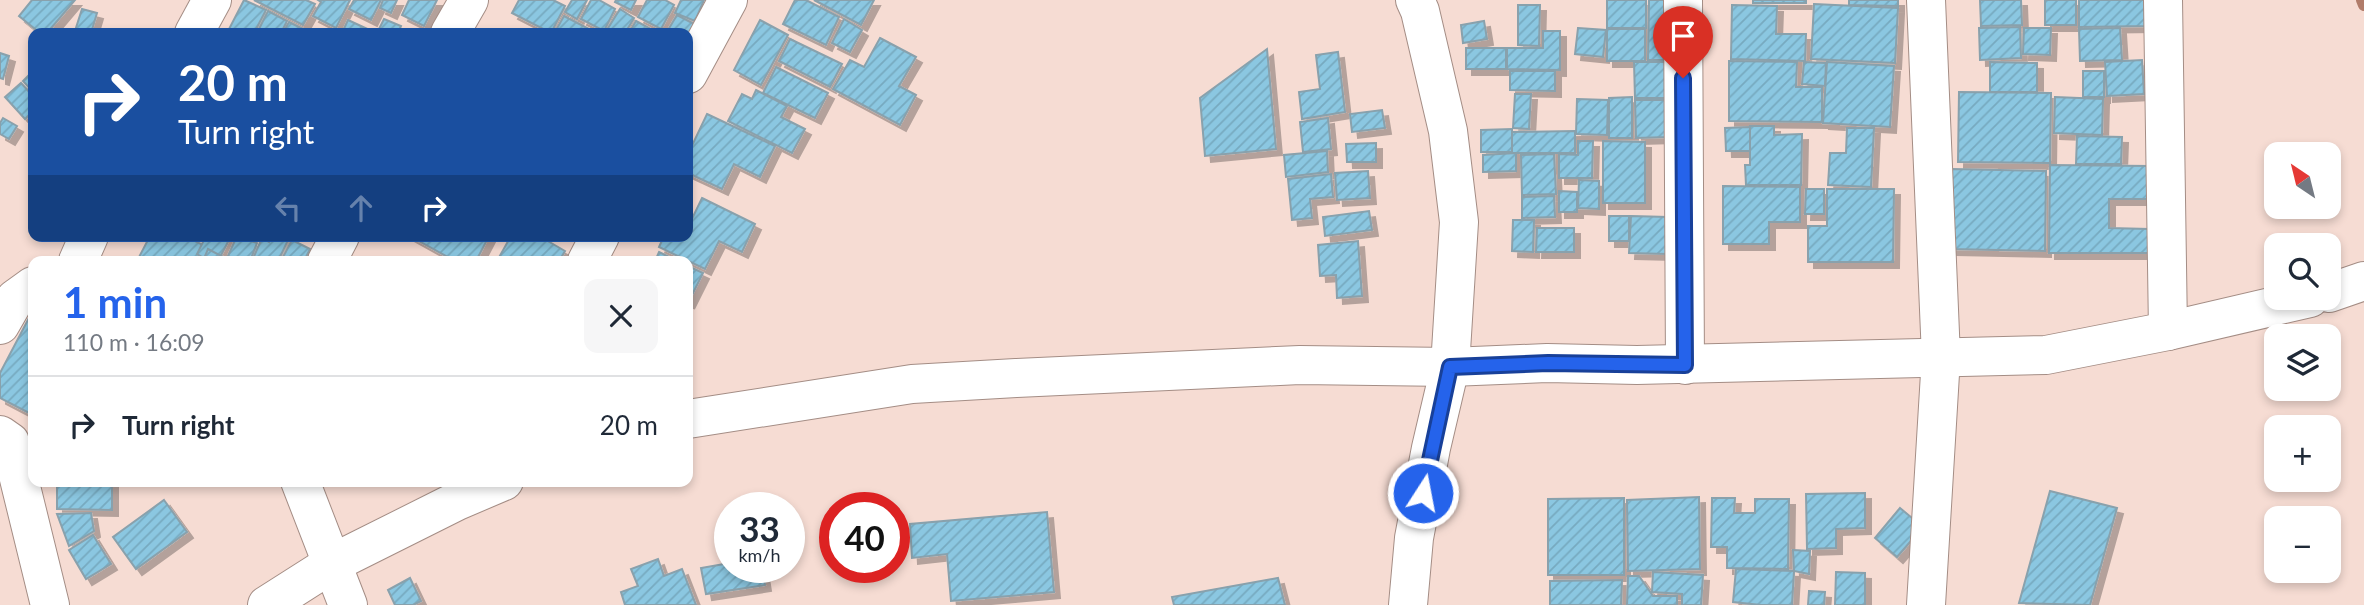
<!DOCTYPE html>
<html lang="en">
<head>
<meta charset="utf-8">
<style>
  :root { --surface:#fff; --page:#f6f6f7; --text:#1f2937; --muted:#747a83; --line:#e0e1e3; --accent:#2563eb }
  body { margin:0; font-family:Lato,sans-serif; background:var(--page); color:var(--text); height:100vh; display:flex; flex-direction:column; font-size:26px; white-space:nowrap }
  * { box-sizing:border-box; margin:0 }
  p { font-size:23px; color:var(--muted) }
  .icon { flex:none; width:38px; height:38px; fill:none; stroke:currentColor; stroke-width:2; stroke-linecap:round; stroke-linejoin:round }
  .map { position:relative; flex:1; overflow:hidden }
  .sheet { position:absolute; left:28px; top:256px; width:665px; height:231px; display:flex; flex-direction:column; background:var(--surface); border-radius:14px; box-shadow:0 4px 10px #0003 }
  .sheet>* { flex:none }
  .guide { position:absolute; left:28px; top:28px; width:665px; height:214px; border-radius:14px; box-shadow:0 4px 10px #0003; background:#1a4fa0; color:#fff; overflow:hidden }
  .needle { width:46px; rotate:325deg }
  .fabs { position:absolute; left:2264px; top:142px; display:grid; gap:14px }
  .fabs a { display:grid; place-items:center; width:77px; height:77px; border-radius:14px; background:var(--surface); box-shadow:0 4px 10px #0003; font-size:35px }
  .speed { position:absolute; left:714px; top:492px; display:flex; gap:14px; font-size:35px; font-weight:700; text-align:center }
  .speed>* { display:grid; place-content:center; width:91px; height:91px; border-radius:50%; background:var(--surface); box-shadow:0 4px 10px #0003; line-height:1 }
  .speed small { font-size:18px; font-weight:400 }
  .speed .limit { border:10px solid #d22; background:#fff; color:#111 }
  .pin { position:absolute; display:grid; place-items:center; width:60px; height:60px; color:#fff; margin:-72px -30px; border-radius:50% 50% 50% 0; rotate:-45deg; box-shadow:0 0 7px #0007 }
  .pin .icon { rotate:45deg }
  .me { position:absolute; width:77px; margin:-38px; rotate:11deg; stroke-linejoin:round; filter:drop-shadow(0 0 5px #0008) }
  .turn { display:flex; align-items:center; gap:24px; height:147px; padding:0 35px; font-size:32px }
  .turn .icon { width:91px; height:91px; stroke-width:2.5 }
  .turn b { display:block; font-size:49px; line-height:60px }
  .lanes { display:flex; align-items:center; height:66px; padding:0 35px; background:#0003; justify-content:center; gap:35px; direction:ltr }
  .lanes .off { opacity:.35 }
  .round { display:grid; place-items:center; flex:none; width:74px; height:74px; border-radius:14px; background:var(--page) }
  .overview { display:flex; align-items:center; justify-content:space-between; height:119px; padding:0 35px }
  h1 { font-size:42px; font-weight:700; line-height:52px; color:var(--accent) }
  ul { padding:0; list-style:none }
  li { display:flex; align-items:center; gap:21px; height:98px; padding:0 35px; border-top:2px solid var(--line) }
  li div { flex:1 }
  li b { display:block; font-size:26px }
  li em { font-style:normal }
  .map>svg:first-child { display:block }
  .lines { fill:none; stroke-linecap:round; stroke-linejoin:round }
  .stream { stroke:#b17c6a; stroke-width:12 }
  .building { fill:url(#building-hatch); stroke:#89a1ac; stroke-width:2; filter:url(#shadow) }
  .minor-casing { stroke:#a48d85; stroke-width:40 }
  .minor { stroke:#fff; stroke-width:38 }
  .route-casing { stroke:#184099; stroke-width:18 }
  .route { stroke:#2563eb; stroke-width:12 }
</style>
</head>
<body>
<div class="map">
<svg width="2364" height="605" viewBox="0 0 2364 605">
  <defs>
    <pattern id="building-hatch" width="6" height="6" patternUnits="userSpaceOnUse" patternTransform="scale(1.75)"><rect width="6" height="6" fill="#8bc7e1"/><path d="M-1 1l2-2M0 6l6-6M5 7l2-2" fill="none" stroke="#77aac0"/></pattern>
    <filter id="shadow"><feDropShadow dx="6" dy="6" stdDeviation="0" flood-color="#0004"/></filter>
  </defs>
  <rect width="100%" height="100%" fill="#f6dcd3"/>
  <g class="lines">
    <!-- stream -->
    <path class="stream" d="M2362,0L2364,5"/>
  </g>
  <!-- building -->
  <g class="building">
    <path d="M32,0H75L47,33H40L19,16Z"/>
    <path d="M244,0L266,10L254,33H227Z"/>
    <path d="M254,0H306L315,4L303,25Z"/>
    <path d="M318,0H350L336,28L313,16L321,2Z"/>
    <path d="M354,0H381L371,20L349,9Z"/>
    <path d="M383,0H397L391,13L380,8Z"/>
    <path d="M409,0H437L424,26L402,15Z"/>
    <path d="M519,0H553L565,6L551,33L512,13Z"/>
    <path d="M572,0H587L577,19L565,12Z"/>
    <path d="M591,0H599L615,9L604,31L581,19Z"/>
    <path d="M616,0H636L631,10L615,2Z"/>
    <path d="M647,0H665L674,5L661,29L638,17Z"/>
    <path d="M681,0H704L695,21L675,13Z"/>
    <path d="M795,0H806L839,17L826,45L783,24Z"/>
    <path d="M814,0H874L861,25Z"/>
    <rect x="1607" y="0" width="39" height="28"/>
    <path d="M1649,0H1672L1671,60H1648Z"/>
    <rect x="1753" y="0" width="53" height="3"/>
    <path d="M1849,0H1898V6L1849,5Z"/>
    <path d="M1980,0H2021L2022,25L1981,26Z"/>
    <rect x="2045" y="0" width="31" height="25"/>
    <path d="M2079,0H2148V26L2079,27Z"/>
    <path d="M1814,4L1898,8L1895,63L1811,59Z"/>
    <path d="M1518,5H1540L1539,46L1518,45Z"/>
    <path d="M1732,5L1777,6L1776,34H1806L1805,61L1731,59Z"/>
    <path d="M82,9L97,13L91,33L75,31Z"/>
    <path d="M620,9L634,18L625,33H605Z"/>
    <path d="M268,11L287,21L281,33H257Z"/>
    <path d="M677,15L696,25L688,40V33H674L668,30Z"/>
    <path d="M564,16L589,29L587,33L555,32Z"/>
    <path d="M384,19L401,26L398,33H377Z"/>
    <path d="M844,19L862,30L850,52L832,43Z"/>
    <path d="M348,20L376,33H342Z"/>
    <path d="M760,20L788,35L761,85L734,70Z"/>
    <path d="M636,21L653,30L651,33H629Z"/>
    <path d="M1484,21L1487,39L1463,43L1461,25Z"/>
    <path d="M289,22L311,33H283Z"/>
    <path d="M2020,27L2021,58L1980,60L1979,28Z"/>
    <path d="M1578,28L1606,30L1603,57L1575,54Z"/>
    <path d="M2024,28H2051L2050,55L2023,54Z"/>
    <path d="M2120,28L2122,60L2080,61L2079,29Z"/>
    <rect x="1607" y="29" width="38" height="32"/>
    <path d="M1543,31H1560V70L1507,69V48H1543Z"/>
    <path d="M880,38L916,57L899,86L916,95L900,125L833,89L850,60L864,67Z"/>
    <path d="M790,39L842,64L830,87L779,61Z"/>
    <rect x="1466" y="48" width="40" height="21"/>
    <path d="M1267,49L1276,149L1205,156L1200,98Z"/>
    <path d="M1338,52L1345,112L1302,119L1299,92L1320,89L1316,55Z"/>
    <path d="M0,53L9,56L3,79L0,78Z"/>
    <path d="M2142,60L2144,94L2107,96L2105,62Z"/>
    <path d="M1729,61L1797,62L1796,87H1822V122L1729,121Z"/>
    <path d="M1634,62H1667V98H1635Z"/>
    <path d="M1804,62L1826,63L1825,86L1802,84Z"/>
    <path d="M1827,62L1894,66L1890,127L1823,123Z"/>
    <path d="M1990,62L2037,63V92H1990Z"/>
    <path d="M776,67L828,93L815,118L763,93Z"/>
    <path d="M33,71V92L23,81Z"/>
    <path d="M1510,71H1555V91L1510,90Z"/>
    <rect x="2083" y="71" width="21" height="26"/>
    <path d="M21,83L33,96V111L25,119L5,97Z"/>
    <path d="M756,90L787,106L781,117L805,129L792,153L728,121L742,94L752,99Z"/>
    <path d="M1959,92L2051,93L2050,163L1958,162Z"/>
    <path d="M1515,94H1531L1529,129L1513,128Z"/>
    <path d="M1632,97V138H1609V98Z"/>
    <path d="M2055,97L2103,99L2102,135L2054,133Z"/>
    <path d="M1577,99L1608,100L1607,135L1576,134Z"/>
    <path d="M1635,100H1668L1669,137L1636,138Z"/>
    <path d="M1382,110L1385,128L1352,132L1350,114Z"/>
    <path d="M707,114L775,146L760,177L734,164L722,189L688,173V154Z"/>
    <path d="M3,118L17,126L9,139L0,134V123Z"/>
    <path d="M1328,118L1331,149L1303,152L1300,122Z"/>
    <path d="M1750,126H1774V135L1802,134L1801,185H1746L1745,165H1750Z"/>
    <path d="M1750,127V151H1726L1725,128Z"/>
    <path d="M1847,128H1874L1871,187L1828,185L1830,153H1846Z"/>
    <path d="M1512,129V152H1481V130Z"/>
    <path d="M1575,131V153H1512V132Z"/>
    <path d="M2077,136L2122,137L2121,164H2076Z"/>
    <path d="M1578,141H1593L1592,178H1559V154L1578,155Z"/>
    <path d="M1603,141L1645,142V203H1603Z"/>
    <path d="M1376,143V162H1347L1346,144Z"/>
    <path d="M1327,151L1328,172L1286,177L1284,155Z"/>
    <path d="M1516,153V171L1483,172V155Z"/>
    <path d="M1554,154L1556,194L1522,195L1521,155Z"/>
    <path d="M2050,165L2150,166L2149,199H2109V228L2149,229V253H2049Z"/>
    <path d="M1952,169L2046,171L2045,251L1950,249Z"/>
    <path d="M1368,171L1370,198L1337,200L1335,173Z"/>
    <path d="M1331,174L1333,197L1310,199L1312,218L1292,220L1288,179Z"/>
    <path d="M1579,180L1599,181V209L1578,208Z"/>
    <path d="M1723,186L1800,187V222H1769V244H1723Z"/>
    <path d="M1806,189H1824V214H1805Z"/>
    <path d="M1827,189H1894L1893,262H1808V226H1827Z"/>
    <path d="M1559,191L1577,192V212H1559Z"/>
    <path d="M1554,196L1555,217L1522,218V197Z"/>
    <path d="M702,198L755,224L742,252L719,241L705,269L659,247L664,236H688V227Z"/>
    <path d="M1369,211L1372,230L1325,236L1323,217Z"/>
    <rect x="1609" y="216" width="20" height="25"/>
    <path d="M1631,216L1668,217L1667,254L1629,253Z"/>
    <path d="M1513,220H1534L1533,252L1512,251Z"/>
    <path d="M1537,228H1574V252H1536Z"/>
    <path d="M145,236H185L209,248L202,261H137L149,238Z"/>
    <path d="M206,236H231L218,261H209L197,254Z"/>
    <path d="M237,236L257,243L250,261H238L228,256Z"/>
    <path d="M271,236H290L278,261H252L262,238L269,242Z"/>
    <path d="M410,236H489L476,261H455Z"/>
    <path d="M511,236H539L565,251L559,261H497Z"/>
    <path d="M292,240L310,249L304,261H281Z"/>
    <path d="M1358,241L1362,296L1337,298L1336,275L1320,276L1318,245Z"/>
    <path d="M208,249L225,258L224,261H203Z"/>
    <path d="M659,252L677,261H655Z"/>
    <path d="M688,266L703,273L688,303Z"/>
    <path d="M30,316L33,318V415L0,398V373Z"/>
    <path d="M57,481H112V510L57,509Z"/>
    <path d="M2050,491L2117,508L2090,605L2019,603Z"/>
    <path d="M1865,493V528L1836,529V548L1807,549L1806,494Z"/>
    <path d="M1699,497L1700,569L1628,571L1627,500Z"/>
    <path d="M1624,498V575H1548V499Z"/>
    <path d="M1712,498H1735L1734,513H1755V499H1789L1788,569L1727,568V547H1711Z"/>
    <path d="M164,500L187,532L136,569L113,537Z"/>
    <path d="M1900,508L1923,527L1897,557L1875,538Z"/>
    <path d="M1047,512L1054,592L951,601L947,554L912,558L910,524Z"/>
    <path d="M91,513L94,531L69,546L57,514Z"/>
    <path d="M93,535L111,564L86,579L69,550Z"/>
    <path d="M1793,550L1810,551L1809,574L1794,571Z"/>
    <path d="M658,559L664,576L682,569L696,605H625L621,592L638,586L631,569Z"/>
    <path d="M730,563V567H762L765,585L706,594L701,568Z"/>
    <path d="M1736,569L1794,571L1792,605H1761L1733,602Z"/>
    <path d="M1653,572L1703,575L1701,605H1682V594L1652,592Z"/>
    <path d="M1836,572L1865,573V605H1835Z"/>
    <path d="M1628,576H1639L1653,596H1677V605H1627Z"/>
    <path d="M410,578L421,601L413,605H395L388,590Z"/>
    <path d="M1278,578L1285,605H1174L1172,597Z"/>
    <path d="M1622,580L1621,605H1550V581Z"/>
    <path d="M1809,591L1825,592L1824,605H1808Z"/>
  </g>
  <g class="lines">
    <defs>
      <g id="minor">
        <path d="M1683,0L1685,365"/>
        <path d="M2163,0L2168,331"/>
        <path d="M194,33L212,0"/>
        <path d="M450,33L469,0"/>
        <path d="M688,74L728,0"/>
        <path d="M78,261L89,236"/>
        <path d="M327,261L340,236"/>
        <path d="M587,261L600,236"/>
        <path d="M2329,293L2364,281"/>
        <path d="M0,325L15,299L33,286"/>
        <path d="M688,419L912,384L1016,378L1300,365L1450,367L1547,363L1637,365L2046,355L2168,331L2310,298"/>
        <path d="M0,435L10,442L50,605"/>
        <path d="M300,481L348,605"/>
        <path d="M267,605L333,563L457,501L504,481"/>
        <path d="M1408,605L1414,538L1431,448L1450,367L1459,222L1448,131L1420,11L1415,0"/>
        <path d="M1926,605L1941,357L1926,0"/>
      </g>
    </defs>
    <!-- minor casing -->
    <use href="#minor" class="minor-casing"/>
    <!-- minor -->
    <use href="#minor" class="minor"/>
  </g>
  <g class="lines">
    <defs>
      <path id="route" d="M1423,493L1450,367L1548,363L1685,365L1683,78"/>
    </defs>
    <!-- route casing -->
    <use href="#route" class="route-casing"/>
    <!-- route -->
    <use href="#route" class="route"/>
  </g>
</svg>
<div class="fabs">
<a><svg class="needle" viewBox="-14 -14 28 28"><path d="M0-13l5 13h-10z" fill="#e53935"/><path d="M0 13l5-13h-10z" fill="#747a83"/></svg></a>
<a><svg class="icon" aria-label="search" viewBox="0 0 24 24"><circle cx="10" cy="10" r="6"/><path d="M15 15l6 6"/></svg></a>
<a><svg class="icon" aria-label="layers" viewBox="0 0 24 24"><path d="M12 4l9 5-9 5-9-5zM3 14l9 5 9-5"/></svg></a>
<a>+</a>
<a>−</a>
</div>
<div class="speed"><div>33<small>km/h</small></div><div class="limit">40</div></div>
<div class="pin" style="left:1683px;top:78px;background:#d93025"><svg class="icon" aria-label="arrive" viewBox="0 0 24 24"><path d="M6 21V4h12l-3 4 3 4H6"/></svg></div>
<svg class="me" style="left:1423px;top:493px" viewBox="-20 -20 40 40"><circle r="17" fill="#2563eb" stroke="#fff" stroke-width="3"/><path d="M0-11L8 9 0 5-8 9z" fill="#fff"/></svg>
<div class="guide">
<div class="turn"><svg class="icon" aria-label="right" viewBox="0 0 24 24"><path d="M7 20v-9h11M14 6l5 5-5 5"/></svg><div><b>20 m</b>Turn right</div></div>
<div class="lanes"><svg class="icon off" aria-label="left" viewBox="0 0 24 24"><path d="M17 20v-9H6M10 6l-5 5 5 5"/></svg><svg class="icon off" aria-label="ahead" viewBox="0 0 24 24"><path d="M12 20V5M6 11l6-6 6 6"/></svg><svg class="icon" aria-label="right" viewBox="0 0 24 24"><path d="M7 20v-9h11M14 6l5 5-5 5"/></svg></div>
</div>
<section class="sheet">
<div class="overview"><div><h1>1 min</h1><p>110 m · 16:09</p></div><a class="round"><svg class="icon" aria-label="close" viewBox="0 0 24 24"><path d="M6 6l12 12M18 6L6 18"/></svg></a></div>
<ul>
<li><svg class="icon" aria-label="right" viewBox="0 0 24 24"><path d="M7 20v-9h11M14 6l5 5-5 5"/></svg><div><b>Turn right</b></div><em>20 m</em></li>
</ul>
</section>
</div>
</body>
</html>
